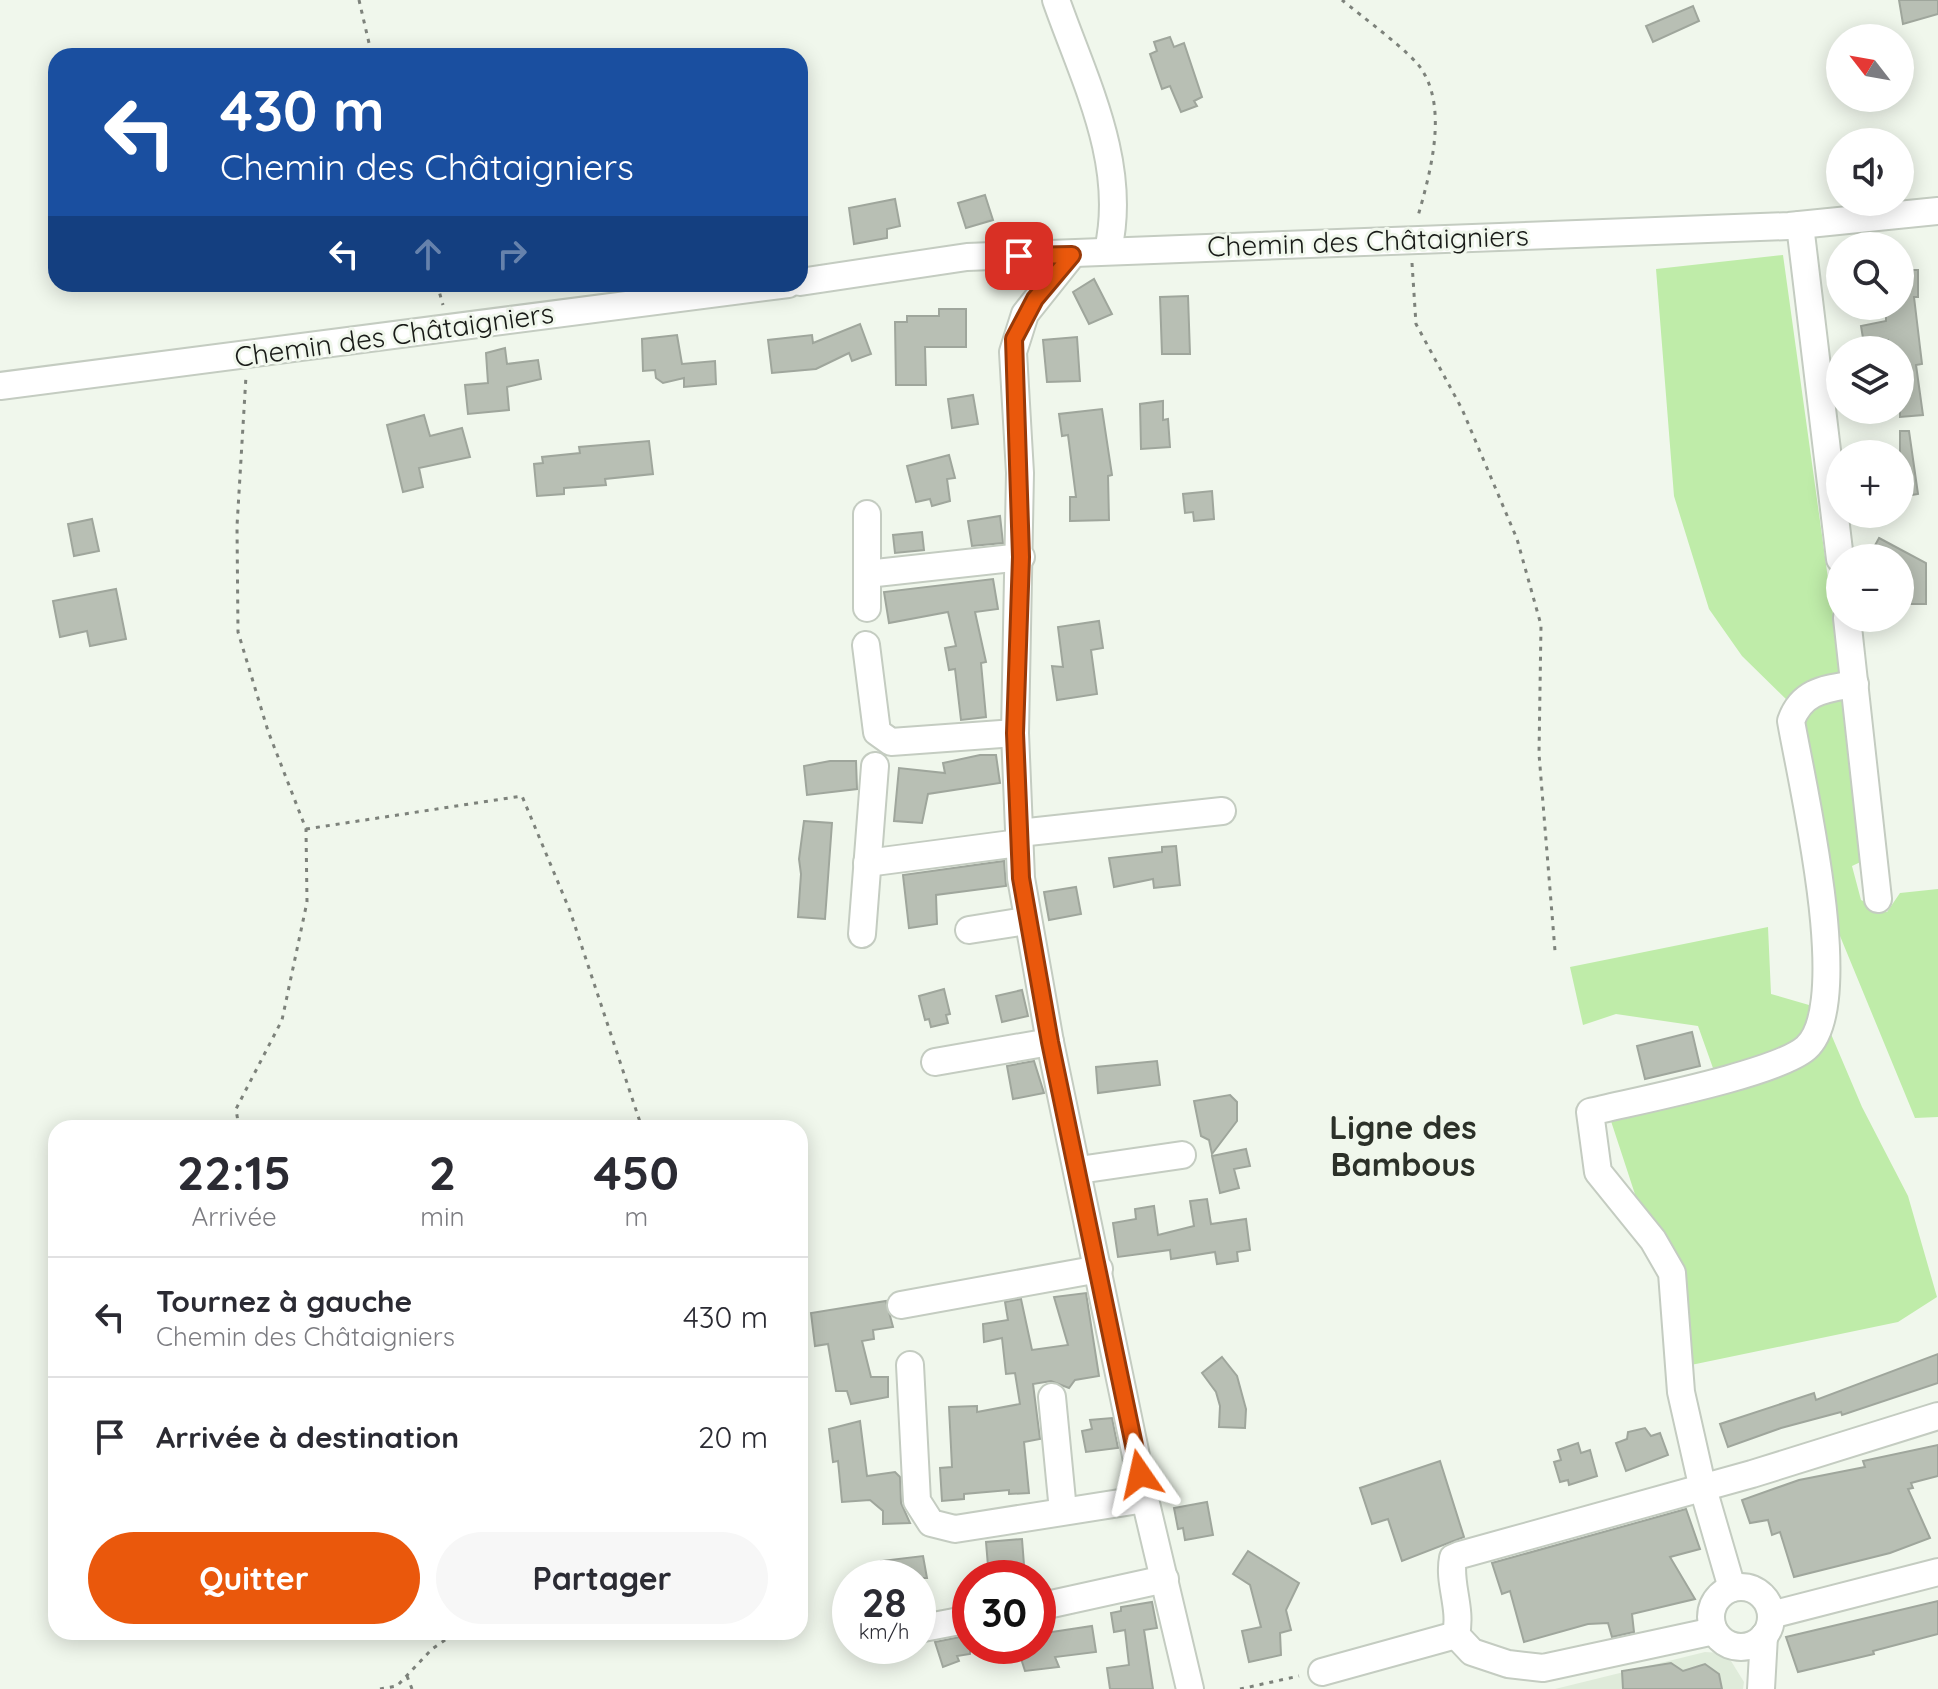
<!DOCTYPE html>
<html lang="fr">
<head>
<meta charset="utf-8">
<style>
  :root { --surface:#fff; --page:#f7f7f7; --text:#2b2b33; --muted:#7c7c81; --line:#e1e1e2; --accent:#ea580c }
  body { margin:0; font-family:Quicksand,sans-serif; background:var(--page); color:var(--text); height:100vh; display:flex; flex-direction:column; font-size:30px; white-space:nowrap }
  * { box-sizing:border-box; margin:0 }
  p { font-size:26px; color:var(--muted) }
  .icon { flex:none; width:44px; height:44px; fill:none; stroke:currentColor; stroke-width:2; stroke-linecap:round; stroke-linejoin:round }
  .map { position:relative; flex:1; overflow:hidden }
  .sheet { position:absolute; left:48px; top:1120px; width:760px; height:520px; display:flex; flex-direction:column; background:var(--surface); border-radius:24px; box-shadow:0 4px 20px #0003 }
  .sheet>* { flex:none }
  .hud { position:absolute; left:48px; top:48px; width:760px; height:244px; border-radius:24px; box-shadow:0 4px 20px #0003; background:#1a4fa0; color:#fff; overflow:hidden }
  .needle { width:52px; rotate:301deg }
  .fabs { position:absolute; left:1826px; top:24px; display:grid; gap:16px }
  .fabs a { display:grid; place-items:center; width:88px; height:88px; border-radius:50%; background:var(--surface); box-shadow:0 4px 20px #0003; font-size:40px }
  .speed { position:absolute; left:832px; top:1560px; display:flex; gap:16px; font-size:40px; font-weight:700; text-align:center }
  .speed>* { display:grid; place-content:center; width:104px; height:104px; border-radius:50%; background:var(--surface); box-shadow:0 4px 20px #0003; line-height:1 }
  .speed small { font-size:20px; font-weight:400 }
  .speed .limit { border:12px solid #d22; background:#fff; color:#111 }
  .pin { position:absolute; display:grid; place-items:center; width:68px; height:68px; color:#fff; margin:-34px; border-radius:16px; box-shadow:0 4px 12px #0006 }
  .me { position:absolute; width:88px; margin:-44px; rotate:349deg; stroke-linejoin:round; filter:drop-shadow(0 0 6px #0008) }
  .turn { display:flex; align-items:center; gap:28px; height:168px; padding:0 40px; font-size:36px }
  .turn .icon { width:104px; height:104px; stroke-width:2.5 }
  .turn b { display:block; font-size:56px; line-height:68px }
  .lanes { display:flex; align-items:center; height:76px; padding:0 40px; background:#0003; justify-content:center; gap:40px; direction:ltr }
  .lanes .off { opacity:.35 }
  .eta { display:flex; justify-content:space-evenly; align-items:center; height:136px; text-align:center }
  .eta b { font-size:48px; font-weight:700; line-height:56px }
  .button { display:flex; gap:16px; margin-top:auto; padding:16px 40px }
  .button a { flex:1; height:92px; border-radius:48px; background:var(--accent); color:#fff; font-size:32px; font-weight:700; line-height:92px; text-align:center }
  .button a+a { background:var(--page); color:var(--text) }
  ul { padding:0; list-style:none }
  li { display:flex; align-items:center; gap:24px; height:120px; padding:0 40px; border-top:2px solid var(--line) }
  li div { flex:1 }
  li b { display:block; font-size:30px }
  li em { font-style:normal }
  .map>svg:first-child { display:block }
  .built { fill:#dfebda }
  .green { fill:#bfeca9 }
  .building { fill:#b8bfb4; stroke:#9fa69c; stroke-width:2 }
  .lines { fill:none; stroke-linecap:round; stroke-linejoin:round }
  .minor-casing { stroke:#c4ccc1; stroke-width:30 }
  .path { stroke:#7d827b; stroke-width:3; stroke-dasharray:4 6; stroke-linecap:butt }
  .minor { stroke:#fff; stroke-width:26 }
  .route-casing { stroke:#983908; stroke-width:20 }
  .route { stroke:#ea580c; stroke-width:14 }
  .labels { text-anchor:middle; stroke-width:6; stroke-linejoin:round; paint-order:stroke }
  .street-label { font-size:28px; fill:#191b18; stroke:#f0f7ec }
  .quarter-label { font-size:32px; font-weight:bold; fill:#2c3129; stroke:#f0f7ec }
</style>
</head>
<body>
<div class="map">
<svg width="1938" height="1689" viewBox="0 0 1938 1689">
  <rect width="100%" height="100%" fill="#f0f7ec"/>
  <!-- built -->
  <path class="built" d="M1705,1652L1721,1653L1731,1661L1744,1682L1743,1689H1555Z"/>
  <!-- green -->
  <g class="green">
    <path d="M1783,255L1867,859L1852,866L1861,900L1887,912L1900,893L1938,889V1117L1915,1118L1840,936L1822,874L1790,703L1742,656L1709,609L1674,496L1656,269Z"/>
    <path d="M1768,927L1771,994L1809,1005L1828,1027L1862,1107L1908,1196L1937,1297L1898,1322L1691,1365L1609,1115L1719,1085L1698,1026L1616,1014L1583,1025L1570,967Z"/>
  </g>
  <!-- building -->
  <g class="building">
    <path d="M1899,0H1938V14L1903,24Z"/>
    <path d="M1693,6L1699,21L1653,42L1646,26Z"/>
    <path d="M1170,37L1174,47L1184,43L1202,97L1194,101L1197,106L1181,112L1170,86L1162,89L1150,54L1157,51L1154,42Z"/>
    <path d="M985,195L993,220L966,228L958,203Z"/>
    <path d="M895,199L900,226L887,229V238L854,244L849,208Z"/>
    <path d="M1909,264L1910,270H1918V297H1914L1922,364L1916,365L1923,415L1900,417V350H1890L1888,340L1864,344L1861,326L1886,321V306H1900V265Z"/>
    <path d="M1094,279L1112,314L1089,324L1073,292Z"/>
    <path d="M1188,296L1190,354H1162L1160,297Z"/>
    <path d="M939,309H966V347H925L926,385H896L895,322H907V316H939Z"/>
    <path d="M860,324L871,354L852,361L849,353L816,369L772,373L768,340L812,335L813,343Z"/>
    <path d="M677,335L682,364L715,361L716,384L684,387V378L663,383L656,378L655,370L643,371L642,339Z"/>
    <path d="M1077,337L1080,381L1047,382L1043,340Z"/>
    <path d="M505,348L507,364L538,360L541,379L507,387L509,410L468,414L465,385L488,383L486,353Z"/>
    <path d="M973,395L978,424L952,428L948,399Z"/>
    <path d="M1163,401V420L1168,419L1170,447L1141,449L1140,404Z"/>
    <path d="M1102,409L1112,475L1108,476L1109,520L1070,521V497H1076L1068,435L1062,436L1059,414Z"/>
    <path d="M424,415L430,436L462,428L470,457L419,468L423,487L403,492L387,425Z"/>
    <path d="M1900,431H1909L1918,494L1900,497Z"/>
    <path d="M649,441L653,474L605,479L606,485L564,488V494L537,496L534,464L543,463L542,457L580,453L579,447Z"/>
    <path d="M949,455L955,478L947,479L950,501L932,506L930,499L916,502L907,466Z"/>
    <path d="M1212,491L1214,519L1194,521L1193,512L1185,513L1183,494Z"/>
    <path d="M1000,516L1003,543L972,546L968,521Z"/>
    <path d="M92,519L99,551L74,556L68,524Z"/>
    <path d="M922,532L924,550L895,553L893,535Z"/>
    <path d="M1879,538L1926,563V604H1900V558H1868Z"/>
    <path d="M993,579L998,609L975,612L986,662L981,663L986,717L961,720L955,669L949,670L945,648L956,646L948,612L889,623L884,592Z"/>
    <path d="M116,589L126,639L90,646L87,631L60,637L53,601Z"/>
    <path d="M1099,621L1103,648L1091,650L1097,694L1057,700L1052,666L1063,667L1058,627Z"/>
    <path d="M980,755H996L1000,783L928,794L922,823L894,821L899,768L945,773L943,763Z"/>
    <path d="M830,761H856L857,789L807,795L804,766Z"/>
    <path d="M804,821L832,823L825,919L798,917L801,874L799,859Z"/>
    <path d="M1176,846L1180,885L1154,888L1153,879L1114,887L1109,858L1162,852V847Z"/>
    <path d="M1004,861L1006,886L936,895L937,924L909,928L903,875Z"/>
    <path d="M1076,887L1081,914L1049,920L1044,892Z"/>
    <path d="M944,989L950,1014L946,1015L948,1023L931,1027L929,1019L925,1020L919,996Z"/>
    <path d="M1022,990L1028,1016L1002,1022L996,996Z"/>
    <path d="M1692,1032L1700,1066L1645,1079L1637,1046Z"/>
    <path d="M1034,1061L1044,1093L1013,1099L1007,1066Z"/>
    <path d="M1157,1061L1160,1085L1098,1093L1096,1067Z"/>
    <path d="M1230,1095L1237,1102V1121L1212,1154L1209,1140L1201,1136L1194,1101Z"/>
    <path d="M1246,1149L1250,1166L1234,1169L1239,1188L1220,1193L1212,1156Z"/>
    <path d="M1207,1199L1211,1224L1246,1219L1250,1250L1237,1252L1238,1261L1217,1264L1215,1252L1171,1259L1170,1250L1118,1257L1113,1223L1136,1219L1135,1209L1154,1206L1158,1235L1194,1226L1190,1201Z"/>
    <path d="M1086,1293L1099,1376L1075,1380L1069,1388L1051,1381L1033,1384L1040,1439L1024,1442L1029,1493L1009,1494V1490L964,1494V1499L942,1501L940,1468L952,1467L949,1407L977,1406V1412L1020,1404L1015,1373L1006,1374L1002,1338L984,1342L983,1324L1008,1320L1005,1302L1021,1299L1032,1350L1068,1345L1054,1297Z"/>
    <path d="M886,1301L893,1327L873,1330L874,1339L862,1341L871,1377H888V1397L851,1404L847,1391H836L828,1344L815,1346L811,1313Z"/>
    <path d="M1938,1354V1383L1842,1415L1841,1412L1781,1428L1728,1447L1720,1424L1814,1393L1816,1400Z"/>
    <path d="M1222,1357L1237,1376L1246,1409L1245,1428L1219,1427L1220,1406L1216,1392L1202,1373Z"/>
    <path d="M1112,1418L1118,1448L1086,1452L1082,1431L1092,1429L1090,1420Z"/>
    <path d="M860,1421L867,1476L895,1472L900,1477L901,1503L910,1523L883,1524V1511L870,1500L842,1502L838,1461L833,1462L829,1429Z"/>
    <path d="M1645,1428L1651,1436L1660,1433L1668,1455L1626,1471L1616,1443L1627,1439L1628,1432Z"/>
    <path d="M1578,1443L1581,1453L1590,1450L1597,1476L1569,1485L1568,1480L1560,1482L1554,1462L1561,1460L1558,1450Z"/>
    <path d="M1938,1445V1476L1911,1483L1913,1488L1908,1489L1930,1538L1890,1553L1794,1577L1780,1532L1772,1535L1768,1520L1750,1523L1742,1500L1799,1480L1865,1467L1863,1461Z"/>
    <path d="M1440,1461L1464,1537L1402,1561L1388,1519L1372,1524L1360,1488Z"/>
    <path d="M1207,1502L1213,1535L1185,1540L1183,1528L1178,1529L1174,1508Z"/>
    <path d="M1686,1509L1700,1549L1670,1557L1695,1599L1632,1614L1634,1632L1612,1637L1608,1623L1588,1624L1524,1642L1510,1591L1502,1594L1492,1563Z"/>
    <path d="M1022,1539L1025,1578H989L986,1542Z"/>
    <path d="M1248,1551L1299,1583L1286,1610L1291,1630L1280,1633L1281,1655L1249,1662L1242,1631L1261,1627L1250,1585L1233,1574Z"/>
    <path d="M923,1556L927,1578H883L881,1561Z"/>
    <path d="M1938,1601V1634L1873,1651L1874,1654L1798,1672L1786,1637Z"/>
    <path d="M1152,1602L1157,1628L1144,1630L1153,1689H1110L1107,1668L1129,1665L1125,1630L1114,1632L1111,1613L1121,1611V1607Z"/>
    <path d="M1092,1626L1096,1652L1055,1657L1059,1667L1025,1671L1017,1646H1038V1634Z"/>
    <path d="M970,1635V1654L957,1656L959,1661L943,1667L935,1642Z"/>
    <path d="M1671,1663L1683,1671L1705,1664L1719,1674L1722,1689H1623L1622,1671Z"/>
  </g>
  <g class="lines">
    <defs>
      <g id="minor">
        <path d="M1056,0C1084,80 1128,163 1108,250"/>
        <path d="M1800,225L1840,559"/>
        <path d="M1072,255L1025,314L1013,352L1020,473L1015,733L1021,878L1050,1042L1145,1499L1190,1689"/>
        <path d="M800,282L967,257L1789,226L1938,211"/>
        <path d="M0,386L788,284"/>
        <path d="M867,574L1021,557"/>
        <path d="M867,608V514"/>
        <path d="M1847,618L1878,899"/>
        <path d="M866,645L877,732L891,742L1015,733"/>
        <path d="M1019,833L1222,811"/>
        <path d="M867,863L1019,843"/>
        <path d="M969,930L1026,921"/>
        <path d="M862,934L875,766"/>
        <path d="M935,1062L1050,1042"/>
        <path d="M1079,1170L1182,1155"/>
        <path d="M901,1305L1099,1269"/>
        <path d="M910,1365L917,1501L931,1523L955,1529L1145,1499"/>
        <path d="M1052,1397L1063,1511"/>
        <circle cx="1741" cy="1617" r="30"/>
        <path d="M1732,1588L1702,1485L1681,1392L1672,1273L1653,1240L1598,1172L1590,1112C1635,1101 1776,1074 1806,1048C1855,1005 1802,785 1791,721C1802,690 1826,689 1855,684"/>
        <path d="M1038,1607L1165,1579"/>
        <path d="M1771,1615L1938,1572"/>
        <path d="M918,1629L970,1619"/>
        <path d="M1456,1635C1462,1607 1448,1583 1453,1558L1460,1555L1752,1474L1938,1416"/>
        <path d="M1456,1635L1472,1652L1508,1664L1543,1668L1714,1631"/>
        <path d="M1322,1672L1456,1635"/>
        <path d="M1761,1689L1764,1636"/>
      </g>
    </defs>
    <!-- minor casing -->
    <use href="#minor" class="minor-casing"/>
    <!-- path -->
    <g class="path">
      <path d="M359,0L372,56"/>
      <path d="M1342,0C1360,15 1413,54 1422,70C1448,110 1430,174 1418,216"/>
      <path d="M1412,263L1416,324L1462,409L1517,539L1541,625L1539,754L1555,951"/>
      <path d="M437,284L443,305"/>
      <path d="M306,829L522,796L570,911L642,1128"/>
      <path d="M239,1128L236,1109L282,1020L307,902L306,829L268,731L238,632L237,526L246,376"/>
      <path d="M407,1676L412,1689"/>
      <path d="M380,1689L397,1686L432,1649L457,1632"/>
      <path d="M1240,1689L1299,1676"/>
    </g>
    <!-- minor -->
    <use href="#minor" class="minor"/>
  </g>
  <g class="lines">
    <defs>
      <path id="route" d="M1019,256L1072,255L1035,299L1014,339L1021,557L1015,733L1021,878L1050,1042L1140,1474"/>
    </defs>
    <!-- route casing -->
    <use href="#route" class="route-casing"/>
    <!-- route -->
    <use href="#route" class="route"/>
  </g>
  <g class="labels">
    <!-- street labels -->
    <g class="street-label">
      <text transform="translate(1368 241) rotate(-2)" y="10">Chemin des Châtaigniers</text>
      <text transform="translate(394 335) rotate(-8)" y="10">Chemin des Châtaigniers</text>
    </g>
    <!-- quarter labels -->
    <g class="quarter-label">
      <text x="1403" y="1139">Ligne des<tspan x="1403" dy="37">Bambous</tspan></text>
    </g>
  </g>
</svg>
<div class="fabs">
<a><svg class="needle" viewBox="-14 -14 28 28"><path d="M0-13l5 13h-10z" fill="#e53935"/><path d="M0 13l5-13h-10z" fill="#7c7c81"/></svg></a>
<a><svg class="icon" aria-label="sound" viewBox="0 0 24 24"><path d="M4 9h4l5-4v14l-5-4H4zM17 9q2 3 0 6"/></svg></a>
<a><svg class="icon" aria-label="search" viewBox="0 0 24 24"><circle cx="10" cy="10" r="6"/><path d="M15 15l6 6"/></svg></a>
<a><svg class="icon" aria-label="layers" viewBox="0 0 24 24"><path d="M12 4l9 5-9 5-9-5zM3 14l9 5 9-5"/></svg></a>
<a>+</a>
<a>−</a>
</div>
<div class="speed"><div>28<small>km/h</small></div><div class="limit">30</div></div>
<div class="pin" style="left:1019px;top:256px;background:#d93025"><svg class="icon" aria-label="arrive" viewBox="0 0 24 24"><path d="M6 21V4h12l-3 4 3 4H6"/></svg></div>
<svg class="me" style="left:1140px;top:1474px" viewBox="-20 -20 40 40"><path d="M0-17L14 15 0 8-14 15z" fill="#ea580c" stroke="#fff" stroke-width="4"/></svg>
<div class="hud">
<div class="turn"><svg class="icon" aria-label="left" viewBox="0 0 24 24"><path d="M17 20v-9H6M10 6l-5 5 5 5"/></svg><div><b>430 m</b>Chemin des Châtaigniers</div></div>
<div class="lanes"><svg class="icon" aria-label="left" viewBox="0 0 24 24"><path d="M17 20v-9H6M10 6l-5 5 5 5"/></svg><svg class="icon off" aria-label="ahead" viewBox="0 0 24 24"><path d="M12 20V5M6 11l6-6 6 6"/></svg><svg class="icon off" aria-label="right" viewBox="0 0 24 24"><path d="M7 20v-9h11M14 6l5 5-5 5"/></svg></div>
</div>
<section class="sheet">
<div class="eta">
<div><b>22:15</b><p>Arrivée</p></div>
<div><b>2</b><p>min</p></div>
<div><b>450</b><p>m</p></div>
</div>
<ul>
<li><svg class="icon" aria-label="left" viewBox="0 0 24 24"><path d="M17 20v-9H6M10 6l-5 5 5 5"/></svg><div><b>Tournez à gauche</b><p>Chemin des Châtaigniers</p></div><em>430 m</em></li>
<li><svg class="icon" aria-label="arrive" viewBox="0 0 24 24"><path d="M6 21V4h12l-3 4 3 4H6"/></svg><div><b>Arrivée à destination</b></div><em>20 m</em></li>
</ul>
<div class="button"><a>Quitter</a><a>Partager</a></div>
</section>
</div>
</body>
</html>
